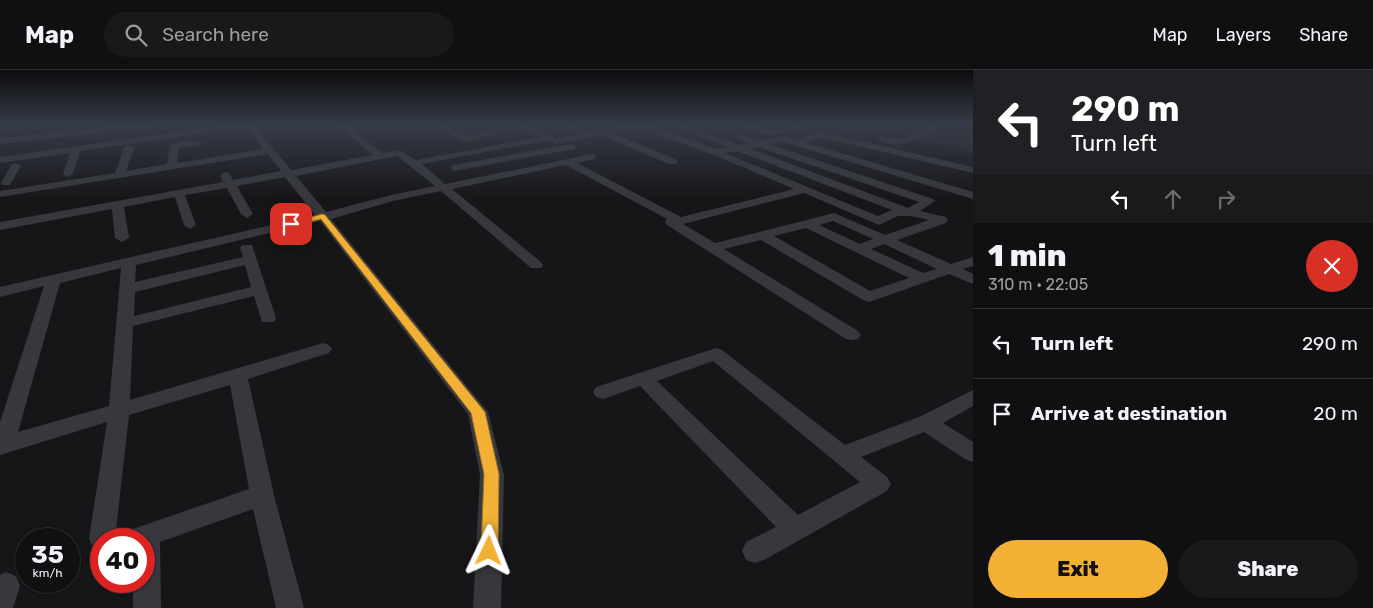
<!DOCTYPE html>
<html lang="en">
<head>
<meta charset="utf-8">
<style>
  :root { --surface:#101012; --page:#19191b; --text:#f1f3f6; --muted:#9c9d9f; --line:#303032; --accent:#f2b134 }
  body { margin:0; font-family:Rubik,sans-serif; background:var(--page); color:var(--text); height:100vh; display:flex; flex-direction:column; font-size:19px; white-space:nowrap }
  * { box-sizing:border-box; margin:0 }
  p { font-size:16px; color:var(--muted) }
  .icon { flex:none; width:28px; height:28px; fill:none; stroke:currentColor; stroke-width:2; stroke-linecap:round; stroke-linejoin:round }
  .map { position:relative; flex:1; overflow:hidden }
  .panel { display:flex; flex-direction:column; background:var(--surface); width:400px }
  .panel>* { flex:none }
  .banner { background:#202124; color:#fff; overflow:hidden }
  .speed { position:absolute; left:15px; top:458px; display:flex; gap:10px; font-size:25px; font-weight:700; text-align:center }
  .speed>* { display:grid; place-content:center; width:65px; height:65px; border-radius:50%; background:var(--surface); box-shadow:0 1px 4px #0004,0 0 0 1px var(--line); line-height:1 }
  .speed small { font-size:12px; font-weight:400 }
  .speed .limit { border:8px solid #d22; background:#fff; color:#111 }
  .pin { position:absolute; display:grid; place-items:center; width:42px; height:42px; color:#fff; margin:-21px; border-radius:10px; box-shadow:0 2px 8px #0006 }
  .me { position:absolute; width:55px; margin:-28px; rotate:2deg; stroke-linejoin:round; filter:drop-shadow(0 0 4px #0008) }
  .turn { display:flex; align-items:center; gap:18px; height:105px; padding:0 15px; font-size:22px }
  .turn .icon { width:65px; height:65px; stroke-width:2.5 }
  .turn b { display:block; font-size:35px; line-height:42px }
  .lanes { display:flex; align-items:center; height:48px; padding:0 15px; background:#0003; justify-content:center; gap:25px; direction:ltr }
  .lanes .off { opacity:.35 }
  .round { display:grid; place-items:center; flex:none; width:52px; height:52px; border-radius:26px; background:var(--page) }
  .headline { display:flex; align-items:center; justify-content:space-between; height:85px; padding:0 15px }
  h1 { font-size:30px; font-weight:800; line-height:38px }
  .cta { display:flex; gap:10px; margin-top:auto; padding:10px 15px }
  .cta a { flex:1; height:58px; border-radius:30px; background:var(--accent); color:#111; font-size:20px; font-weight:800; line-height:58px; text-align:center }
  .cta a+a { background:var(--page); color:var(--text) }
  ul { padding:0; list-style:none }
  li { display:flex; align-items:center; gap:15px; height:70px; padding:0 15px; border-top:1px solid var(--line) }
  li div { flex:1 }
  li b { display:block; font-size:19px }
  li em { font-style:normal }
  header { display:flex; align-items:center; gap:30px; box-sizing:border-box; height:70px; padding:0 25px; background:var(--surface); border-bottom:1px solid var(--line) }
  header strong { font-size:24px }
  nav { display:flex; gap:28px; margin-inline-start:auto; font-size:18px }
  .search { width:350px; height:45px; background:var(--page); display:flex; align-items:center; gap:12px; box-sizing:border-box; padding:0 18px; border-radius:28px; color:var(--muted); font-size:19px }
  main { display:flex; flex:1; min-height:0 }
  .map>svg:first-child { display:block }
  .built { fill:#222225 }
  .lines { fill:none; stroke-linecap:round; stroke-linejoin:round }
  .minor { fill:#37383d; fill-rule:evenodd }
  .route { fill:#f2b134; stroke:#9d7322 }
</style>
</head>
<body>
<header>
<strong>Map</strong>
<div class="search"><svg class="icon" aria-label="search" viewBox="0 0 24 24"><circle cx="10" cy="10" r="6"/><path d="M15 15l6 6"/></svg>Search here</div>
<nav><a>Map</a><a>Layers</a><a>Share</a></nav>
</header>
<main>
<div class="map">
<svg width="973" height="538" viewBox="0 0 973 538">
  <rect width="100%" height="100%" fill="#161618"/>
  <!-- built -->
  <path class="built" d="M943,54L973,59V83L914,69Z"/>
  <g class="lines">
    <!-- minor -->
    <g class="minor">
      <path d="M0,54H6L0,57Z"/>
      <path d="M132,54H157L153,57L0,74V68Z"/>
      <path d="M233,54H253L291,100L373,85L336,54H345L383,83L399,80L416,90L540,67L515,54H525L553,66L554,69L578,64L558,54H569L588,62L633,54H649L648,55L716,79L727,77L671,54H682L739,75L747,73L737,68L741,65L759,71L784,66L798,70L818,61L973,97V103L819,67L807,73L973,122V129L784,72L769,74L933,129L935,131L920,141L946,147L948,150L946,153L897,170L951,194L973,187V196L963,199L973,204V214L949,204L869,232L863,230L761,170L724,179L858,261L861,265L858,269L852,270L846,269L667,155L665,152L667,149L566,95L452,119L541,192L543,195L541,198H531L441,121L393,131L331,149L488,342L504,405L501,538H473L480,405L468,344L320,151L136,195L135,212L243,187L240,178L242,175H252L276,248L274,252H262L254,226L133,256L130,330L323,273L329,275L332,279L329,283L248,309L274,425L304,538H276L253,439L160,472L161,538H133V511H144V469H123L127,461L249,419L230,315L129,345L115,469H101V481L93,477L89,469L107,352L0,385V352L44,216L0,227V217L315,145L285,107L237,116L253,144L247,148L241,144L227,118L185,125L196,155L190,159L184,155L175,127L124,137L129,168L122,172L115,168L112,139L0,160V152L223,112L220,105L225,102L229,103L233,110L281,101L268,84L0,127V121L115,103L124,78L129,75L134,78L126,101L167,94L170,76C177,71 195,68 202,73L197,76L179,78L177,93L264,79L247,57L80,81L73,104L68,107L63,104L70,83L0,93V87ZM639,58L712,84L794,119L681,147L577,93L595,89V85L592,84L445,114L422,94L549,70L555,74L601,65L669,94H677V90L612,63ZM758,77L919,132L908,138L749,78ZM737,81L892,140L878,146L725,83ZM397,86L435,116L391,125L326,142L296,106ZM804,123L879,155L898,146H910L929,150L885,165L834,143L715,173L683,154ZM833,151L873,169L860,174L819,155ZM806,158L909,208L870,221L774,166ZM884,174L937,199L923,203L871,179ZM245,195L251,217L134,246L135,222ZM121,198L109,336L18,362L60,213Z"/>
      <path d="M431,54H441L467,66L497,60L501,63L466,72Z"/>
      <path d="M737,54C749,53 757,58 768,60C779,61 798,53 812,54L770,66Z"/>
      <path d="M931,54H941C927,67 894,82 877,69L881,66L902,69Z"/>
      <path d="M571,74L576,77L574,79L454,101L449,98L454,95Z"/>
      <path d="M16,93L21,96L11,113L10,115H2L1,113L12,94Z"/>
      <path d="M716,278L722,280L845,375L919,347L973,320V336L943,353L973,372V392L965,389L924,362L861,387L887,407L891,414L887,421L764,490L755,493L746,490L742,481L746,472L776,457L640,316L603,329L596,327L593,322L596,317ZM713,291L860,412L798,445L657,311Z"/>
      <path d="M6,502L16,506L20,516L13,538H0V505Z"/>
    </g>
  </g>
  <!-- sky -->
  <linearGradient id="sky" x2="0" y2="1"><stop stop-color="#0c0c0d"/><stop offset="0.42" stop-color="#363c48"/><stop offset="1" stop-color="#363c48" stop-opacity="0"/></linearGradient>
  <rect width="973" height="129" fill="url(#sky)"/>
  <!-- route -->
  <path class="route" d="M322,144L325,145L485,342L499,404L498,481L495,486L489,489L483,486L481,481L484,404L471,343L321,149L291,157L287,154Z"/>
</svg>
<div class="speed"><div>35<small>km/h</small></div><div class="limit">40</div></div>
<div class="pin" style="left:291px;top:154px;background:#d93025"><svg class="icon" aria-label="arrive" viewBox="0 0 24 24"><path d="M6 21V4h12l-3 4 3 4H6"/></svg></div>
<svg class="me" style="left:489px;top:481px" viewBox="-20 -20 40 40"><path d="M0-17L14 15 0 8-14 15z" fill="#f2b134" stroke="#fff" stroke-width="4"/></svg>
</div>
<section class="panel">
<div class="banner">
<div class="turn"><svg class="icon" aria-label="left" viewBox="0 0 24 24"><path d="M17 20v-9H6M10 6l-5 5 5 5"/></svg><div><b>290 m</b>Turn left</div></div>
<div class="lanes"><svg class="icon" aria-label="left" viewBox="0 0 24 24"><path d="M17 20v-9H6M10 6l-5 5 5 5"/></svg><svg class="icon off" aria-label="ahead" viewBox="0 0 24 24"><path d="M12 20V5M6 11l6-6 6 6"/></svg><svg class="icon off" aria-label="right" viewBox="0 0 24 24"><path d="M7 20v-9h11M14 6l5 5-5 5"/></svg></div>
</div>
<div class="headline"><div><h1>1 min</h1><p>310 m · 22:05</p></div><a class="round" style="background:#d93025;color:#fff"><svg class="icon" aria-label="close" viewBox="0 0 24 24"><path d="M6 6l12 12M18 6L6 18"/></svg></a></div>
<ul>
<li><svg class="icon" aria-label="left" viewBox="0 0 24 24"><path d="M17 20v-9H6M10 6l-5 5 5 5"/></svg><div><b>Turn left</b></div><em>290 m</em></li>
<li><svg class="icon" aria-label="arrive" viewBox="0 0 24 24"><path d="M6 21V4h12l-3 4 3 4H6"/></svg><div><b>Arrive at destination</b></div><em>20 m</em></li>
</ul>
<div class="cta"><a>Exit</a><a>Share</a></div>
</section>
</main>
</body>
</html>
